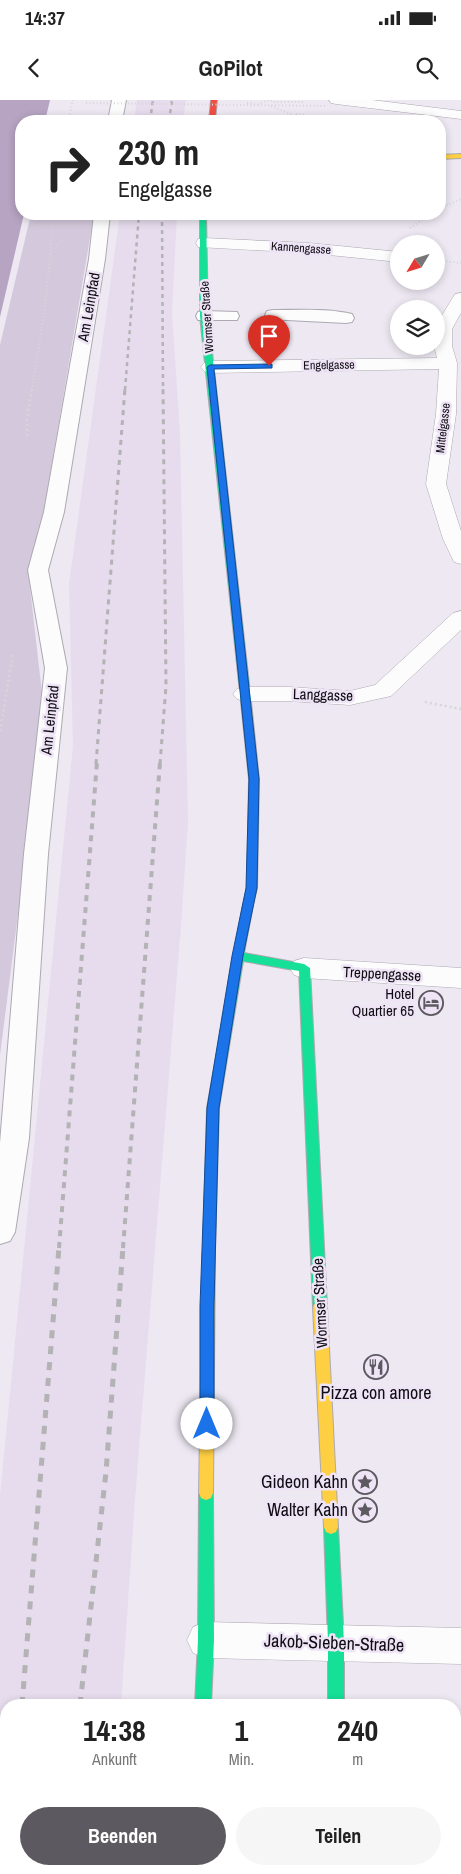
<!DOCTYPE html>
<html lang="de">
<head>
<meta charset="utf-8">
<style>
  :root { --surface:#fff; --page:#f6f6f6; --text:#222; --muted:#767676; --accent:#5d5960 }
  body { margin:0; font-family:"Archivo Narrow",sans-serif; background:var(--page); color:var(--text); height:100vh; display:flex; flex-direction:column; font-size:19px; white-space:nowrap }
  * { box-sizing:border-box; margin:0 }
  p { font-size:16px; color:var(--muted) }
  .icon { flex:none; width:28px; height:28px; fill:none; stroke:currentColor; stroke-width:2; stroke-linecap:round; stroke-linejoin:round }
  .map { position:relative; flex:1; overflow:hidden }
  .drawer { position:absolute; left:0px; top:1599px; width:461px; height:176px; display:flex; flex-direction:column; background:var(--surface); border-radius:20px 20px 0 0; box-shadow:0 2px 8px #0003 }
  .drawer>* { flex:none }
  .hud { position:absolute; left:15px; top:15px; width:431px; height:105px; border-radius:20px; box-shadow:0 2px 8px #0003; background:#fff; color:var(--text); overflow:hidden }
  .needle { width:32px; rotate:232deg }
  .buttons { position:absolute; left:390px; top:135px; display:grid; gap:10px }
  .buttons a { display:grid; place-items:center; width:55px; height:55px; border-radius:50%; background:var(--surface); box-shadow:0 2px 8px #0003; font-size:25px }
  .pin { position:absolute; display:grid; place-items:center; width:42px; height:42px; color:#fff; margin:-51px -21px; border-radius:50% 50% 50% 0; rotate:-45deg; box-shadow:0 0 5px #0007 }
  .pin .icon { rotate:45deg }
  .me { position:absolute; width:55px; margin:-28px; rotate:0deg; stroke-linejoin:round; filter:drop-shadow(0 0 4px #0008) }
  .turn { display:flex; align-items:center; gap:18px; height:105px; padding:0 20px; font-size:22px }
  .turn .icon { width:65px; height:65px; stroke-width:2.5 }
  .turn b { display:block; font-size:35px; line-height:42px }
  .eta { display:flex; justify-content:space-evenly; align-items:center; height:85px; text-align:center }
  .eta b { font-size:30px; font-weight:700; line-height:35px }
  .primary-button { display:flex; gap:10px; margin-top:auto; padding:10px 20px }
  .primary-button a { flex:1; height:58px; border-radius:30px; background:var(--accent); color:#fff; font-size:20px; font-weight:700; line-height:58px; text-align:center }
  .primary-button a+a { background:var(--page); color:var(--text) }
  .status { display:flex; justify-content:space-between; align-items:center; height:35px; padding:0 25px; background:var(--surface); direction:ltr }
  .status svg { height:14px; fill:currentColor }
  header { display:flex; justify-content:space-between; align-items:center; height:65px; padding:0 20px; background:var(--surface); font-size:22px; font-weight:700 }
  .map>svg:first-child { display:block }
  .built { fill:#e6dced }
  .green { fill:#d4c9dc }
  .water { fill:#b6a4c2 }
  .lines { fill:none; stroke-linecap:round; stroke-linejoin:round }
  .lane-casing { stroke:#ada9b1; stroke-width:2 }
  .street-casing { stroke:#ada9b1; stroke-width:1 }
  .fast-casing { stroke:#ada9b1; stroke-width:2 }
  .slow-casing { stroke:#ada9b1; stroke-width:2 }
  .jam-casing { stroke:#ada9b1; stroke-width:2 }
  .path-far1 { stroke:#d7d5d8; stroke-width:2; stroke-dasharray:1 2.5; stroke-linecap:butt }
  .path { stroke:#d7d5d8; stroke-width:2.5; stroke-dasharray:2 3; stroke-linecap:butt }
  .lane { fill:#fcfcfd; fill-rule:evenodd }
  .street { fill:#fcfcfd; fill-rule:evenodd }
  .fast { fill:#16e098; fill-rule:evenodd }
  .slow { fill:#ffcf43; fill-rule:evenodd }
  .jam { fill:#f24e42; fill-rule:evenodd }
  .rail-far3 { stroke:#b3b2b4; stroke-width:2.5; stroke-dasharray:4 4; stroke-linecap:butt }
  .rail-far2 { stroke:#b3b2b4; stroke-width:3; stroke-dasharray:5 5; stroke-linecap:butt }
  .rail-far1 { stroke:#b3b2b4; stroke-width:4; stroke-dasharray:6 6; stroke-linecap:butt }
  .rail { stroke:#b3b2b4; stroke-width:5; stroke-dasharray:8 8; stroke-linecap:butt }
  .path-bridge { stroke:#d7d5d8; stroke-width:2; stroke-dasharray:1 2.5; stroke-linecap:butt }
  .route { fill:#1a73e8; stroke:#114b97 }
  .labels { text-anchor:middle; stroke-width:5; stroke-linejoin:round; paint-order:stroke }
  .far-street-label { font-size:12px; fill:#0f0c12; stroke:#eee4f6 }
  .street-label { font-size:15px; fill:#0f0c12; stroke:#eee4f6 }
  .poi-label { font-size:15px; fill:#0f0c12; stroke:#eee4f6; text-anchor:end }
  .near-poi-label { font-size:18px; fill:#0f0c12; stroke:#eee4f6; text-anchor:end }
  .near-street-label { font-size:18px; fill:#0f0c12; stroke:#eee4f6 }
</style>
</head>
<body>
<div class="status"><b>14:37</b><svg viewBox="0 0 49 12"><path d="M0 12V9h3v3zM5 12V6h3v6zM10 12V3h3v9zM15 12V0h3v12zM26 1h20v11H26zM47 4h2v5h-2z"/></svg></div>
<header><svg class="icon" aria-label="back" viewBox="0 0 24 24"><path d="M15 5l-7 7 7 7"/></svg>GoPilot<svg class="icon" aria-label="search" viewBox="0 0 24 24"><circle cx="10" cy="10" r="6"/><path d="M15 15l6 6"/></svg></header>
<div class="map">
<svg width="461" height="1774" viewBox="0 0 461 1774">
  <rect width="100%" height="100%" fill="#ede8f2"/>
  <!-- built -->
  <g class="built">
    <path d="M137,0H186L183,21H134Z"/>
    <path d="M120,114H177L172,213L180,334L188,721L181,825L135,1399L121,1605H6V1769H110V1774H0V1396L73,646L69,484Z"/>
  </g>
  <!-- green -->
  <path class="green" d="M31,114H94L41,429L28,470L44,611L0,955V245Z"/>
  <!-- water -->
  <path class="water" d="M0,0H50L45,21H21V114H24L0,217Z"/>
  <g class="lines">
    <defs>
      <g id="lane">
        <path d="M112,0H126L122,21H108Z"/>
        <path d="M94,114H110L105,159L64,412L48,470L67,568L48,754L29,1038L15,1132L10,1141L0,1144V1043L24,754L45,568L28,470L44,412L89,159Z"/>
        <path d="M273,210C299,210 327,208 352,214L354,218L352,222L346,223L267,219L265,215L267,211Z"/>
        <path d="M204,211L237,212L239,216L237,220H198L196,216L198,212Z"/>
      </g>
      <g id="street">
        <path d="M329,0H372L461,11V19L336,4L331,3Z"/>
        <path d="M204,138L309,143L399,152V162L309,153L198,147L196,143L198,139Z"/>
        <path d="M461,193V213L452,229V246L457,263L456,314L446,384L461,431V464L454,462L443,439L426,384L436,314L439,269L210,273L204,271L201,267L204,263L210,261L437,258L434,246H436V225L455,194Z"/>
        <path d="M461,511V530L391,596L350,605L289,601H245L237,599L233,594L237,589L245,587H289L350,591L375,585L453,513Z"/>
        <path d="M304,858L461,868V888L304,878L294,875L290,868L294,861Z"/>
        <path d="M206,1522L461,1528V1564L206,1558L193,1553L187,1540L193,1527Z"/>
        <rect x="316" y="1769" width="40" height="5"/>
      </g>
      <g id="fast">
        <path d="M200,114H206L208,216L251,602L246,605L241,602L200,216Z"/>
        <path d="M248,801L253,805L244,853L304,864L310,868L327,1207L325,1211L320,1213L315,1211L313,1207L299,871L243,861L219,1008L215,1149L214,1153L209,1154L204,1153L203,1149L207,1008L243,805Z"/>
        <path d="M206,1386L211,1388L213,1393L214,1540L211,1605H195L198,1540L199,1393L201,1388Z"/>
        <path d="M331,1420L336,1422L338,1427L344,1543V1605H328V1543L324,1427L326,1422Z"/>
      </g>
      <g id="slow">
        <path d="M461,54V58L440,59V55Z"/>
        <path d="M246,599L251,602L259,679L257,788L253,805L248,809L243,805L247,788L249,679L241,602Z"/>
        <path d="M209,1144L214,1145L215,1149L213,1393L211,1398L206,1400L201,1398L199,1393L203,1149L204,1145Z"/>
        <path d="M320,1201L325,1203L327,1207L338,1427L336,1432L331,1434L326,1432L324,1427L313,1207L315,1203Z"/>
        <rect x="187" y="1769" width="16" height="5"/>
      </g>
      <path id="jam" d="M211,0H217L215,21H209Z"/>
    </defs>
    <!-- lane casing -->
    <use href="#lane" class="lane-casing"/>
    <!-- street casing -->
    <use href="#street" class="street-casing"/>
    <!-- fast casing -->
    <use href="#fast" class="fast-casing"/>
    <!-- slow casing -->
    <use href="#slow" class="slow-casing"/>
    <!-- jam casing -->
    <use href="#jam" class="jam-casing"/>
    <!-- path-far1 -->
    <g class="path-far1">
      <path d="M247,3L258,4L269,0L273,2H303"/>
      <path d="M271,6L296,16"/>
      <path d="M68,21L73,0"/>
      <path d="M296,21V14L306,15"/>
      <path d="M440,108L461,99"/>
      <path d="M410,128L431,114"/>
      <path d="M51,151L63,140"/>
      <path d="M436,160L461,163"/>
      <path d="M32,290L45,206L54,114"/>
    </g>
    <!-- path -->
    <g class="path">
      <path d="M27,336V321L32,288"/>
      <path d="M425,602L461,609"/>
      <path d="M0,631L13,553"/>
    </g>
    <!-- lane -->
    <use href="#lane" class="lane"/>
    <!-- street -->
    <use href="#street" class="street"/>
    <!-- fast -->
    <use href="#fast" class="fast"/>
    <!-- slow -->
    <use href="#slow" class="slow"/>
    <!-- jam -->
    <use href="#jam" class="jam"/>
    <!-- rail-far3 -->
    <g class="rail-far3">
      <path d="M150,21L153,0"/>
      <path d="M169,21L172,0"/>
      <path d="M162,114L163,290"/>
      <path d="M125,290L139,114"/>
    </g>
    <!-- rail-far2 -->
    <g class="rail-far2">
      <path d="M96,664L125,288"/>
      <path d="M160,664L166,586L163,288"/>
    </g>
    <!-- rail-far1 -->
    <g class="rail-far1">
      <path d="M59,1148L97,662"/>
      <path d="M123,1148L160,662"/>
    </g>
    <!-- rail -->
    <g class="rail">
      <path d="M22,1605L59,1147"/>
      <path d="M80,1605L106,1372L123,1147"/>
      <path d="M6,1774L7,1769"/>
      <path d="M61,1774L62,1769"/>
    </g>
    <!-- path-bridge -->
    <path class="path-bridge" d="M86,3L326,6"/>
  </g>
  <!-- route -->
  <path class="route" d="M269,264H272V268L214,269L259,679L257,788L243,856L219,1008L214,1206V1324L212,1328L207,1330L202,1328L200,1324V1206L207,1008L232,856L246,788L249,679L207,267L210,265Z"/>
  <!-- icons -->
  <defs>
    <symbol id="hotel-ring" viewBox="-11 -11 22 22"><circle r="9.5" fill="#eee4f6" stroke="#5d5960" stroke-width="1.5"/><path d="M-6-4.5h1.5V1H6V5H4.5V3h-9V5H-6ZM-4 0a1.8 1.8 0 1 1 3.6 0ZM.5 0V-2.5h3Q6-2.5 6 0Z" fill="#5d5960"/></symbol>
    <symbol id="restaurant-ring" viewBox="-11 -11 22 22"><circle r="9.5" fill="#eee4f6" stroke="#5d5960" stroke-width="1.5"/><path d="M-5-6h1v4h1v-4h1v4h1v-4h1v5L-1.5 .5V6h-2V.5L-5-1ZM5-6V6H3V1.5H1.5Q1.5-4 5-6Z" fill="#5d5960"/></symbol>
    <symbol id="sight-ring" viewBox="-11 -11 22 22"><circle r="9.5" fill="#eee4f6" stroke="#5d5960" stroke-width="1.5"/><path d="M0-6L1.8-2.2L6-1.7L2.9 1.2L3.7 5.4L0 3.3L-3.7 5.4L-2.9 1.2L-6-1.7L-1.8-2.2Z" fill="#5d5960"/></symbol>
  </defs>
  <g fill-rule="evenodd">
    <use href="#hotel-ring" x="417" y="889" width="28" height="28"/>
    <use href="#restaurant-ring" x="362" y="1253" width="28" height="28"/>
    <use href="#sight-ring" x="351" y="1368" width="28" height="28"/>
    <use href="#sight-ring" x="351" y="1396" width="28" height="28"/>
  </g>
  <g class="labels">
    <!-- far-street labels -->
    <g class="far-street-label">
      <text transform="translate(301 148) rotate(4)" y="4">Kannengasse</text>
      <text transform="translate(207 217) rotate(-94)" y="4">Wormser Straße</text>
      <text transform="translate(329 265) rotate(-1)" y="4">Engelgasse</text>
      <text transform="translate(443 328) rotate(-83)" y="4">Mittelgasse</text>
    </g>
    <!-- street labels -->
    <g class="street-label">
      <text transform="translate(89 207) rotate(-80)" y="5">Am Leinpfad</text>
      <text transform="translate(323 595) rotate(2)" y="5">Langgasse</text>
      <text transform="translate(50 620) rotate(-84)" y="5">Am Leinpfad</text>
      <text transform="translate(382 874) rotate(3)" y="5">Treppengasse</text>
      <text transform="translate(320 1203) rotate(-93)" y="5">Wormser Straße</text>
    </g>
    <!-- poi labels -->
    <g class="poi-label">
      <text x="414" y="899">Hotel<tspan x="414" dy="17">Quartier 65</tspan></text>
    </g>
    <!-- near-poi labels -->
    <g class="near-poi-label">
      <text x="376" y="1299" text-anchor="middle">Pizza con amore</text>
      <text x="348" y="1388">Gideon Kahn</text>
      <text x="348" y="1416">Walter Kahn</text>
    </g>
    <!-- near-street labels -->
    <g class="near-street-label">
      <text transform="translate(334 1543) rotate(2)" y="6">Jakob-Sieben-Straße</text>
    </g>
  </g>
</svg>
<div class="buttons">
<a><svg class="needle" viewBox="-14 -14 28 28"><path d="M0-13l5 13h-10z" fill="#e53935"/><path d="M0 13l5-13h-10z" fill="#767676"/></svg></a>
<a><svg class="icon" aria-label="layers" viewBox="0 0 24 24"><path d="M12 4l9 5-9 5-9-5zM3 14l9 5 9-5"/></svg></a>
</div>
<div class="pin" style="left:269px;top:266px;background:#d93025"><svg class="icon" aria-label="arrive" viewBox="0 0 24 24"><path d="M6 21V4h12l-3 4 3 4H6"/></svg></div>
<svg class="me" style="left:207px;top:1324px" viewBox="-20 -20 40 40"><circle r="19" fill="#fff"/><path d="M0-13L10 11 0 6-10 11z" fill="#1a73e8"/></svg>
<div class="hud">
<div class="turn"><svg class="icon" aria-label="right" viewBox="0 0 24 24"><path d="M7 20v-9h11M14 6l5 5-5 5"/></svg><div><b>230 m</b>Engelgasse</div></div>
</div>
<section class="drawer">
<div class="eta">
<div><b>14:38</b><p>Ankunft</p></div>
<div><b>1</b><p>Min.</p></div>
<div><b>240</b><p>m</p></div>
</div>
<div class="primary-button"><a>Beenden</a><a>Teilen</a></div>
</section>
</div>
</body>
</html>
